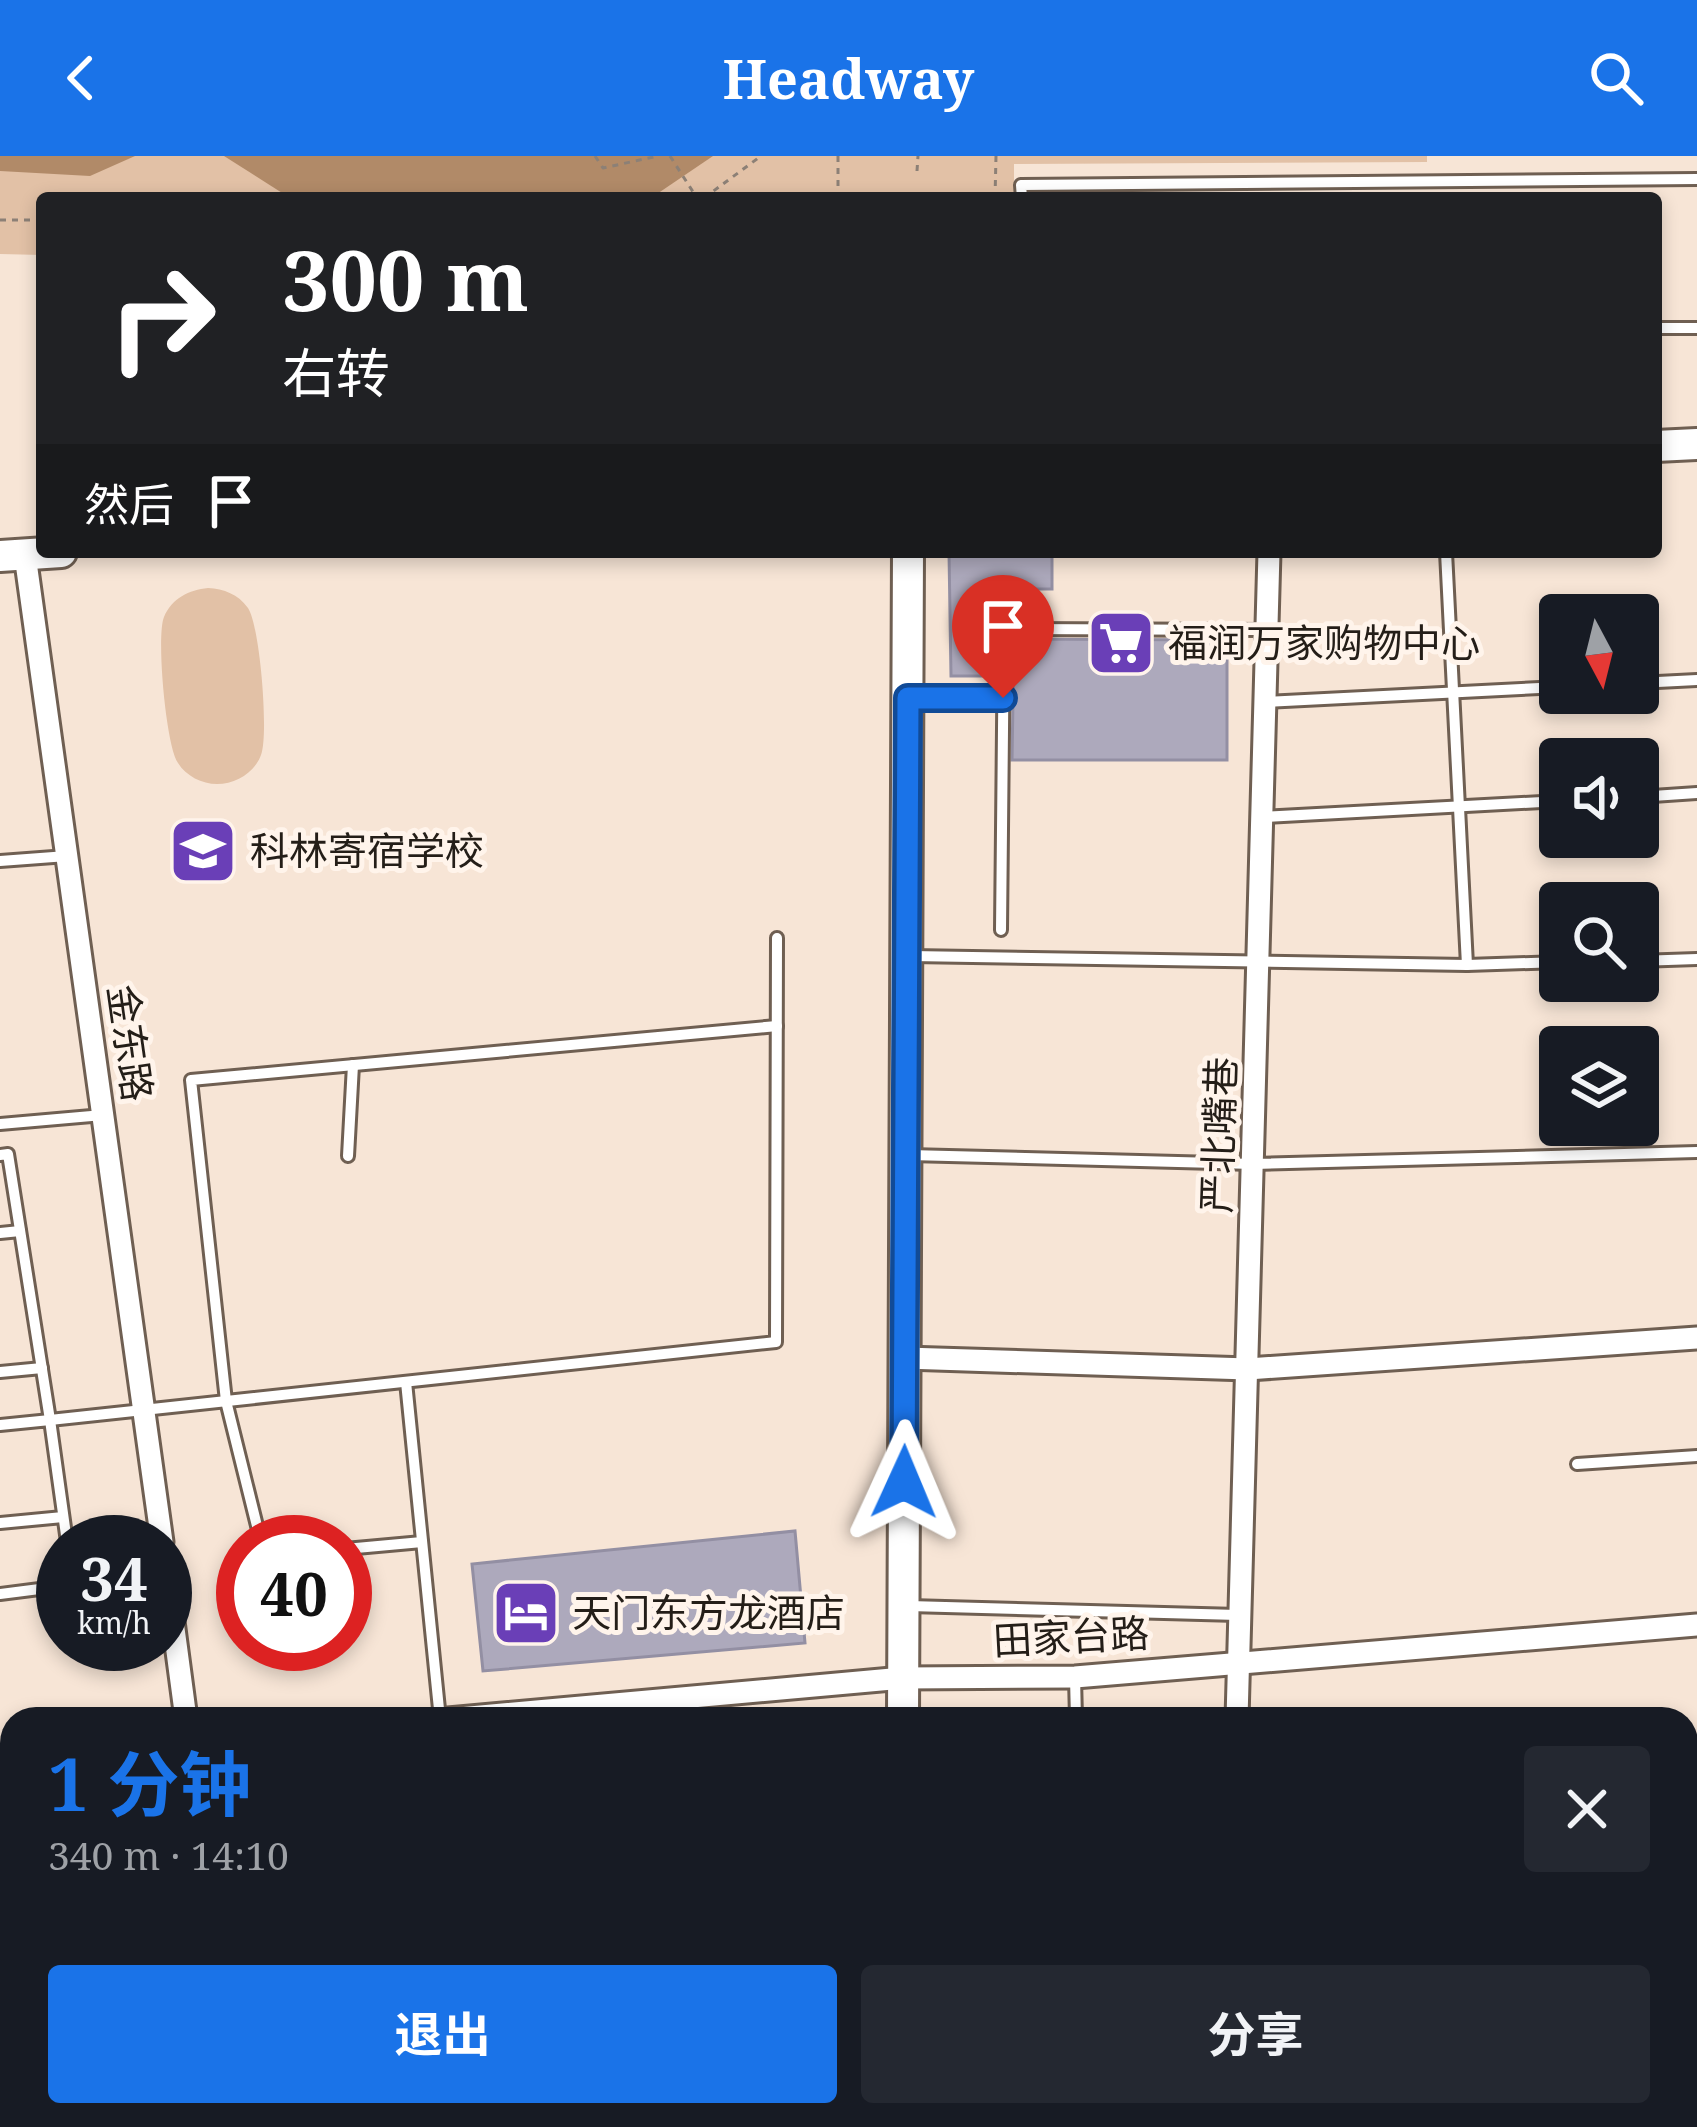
<!DOCTYPE html>
<html lang="zh">
<head>
<meta charset="utf-8">
<style>
  :root { --surface:#171b24; --page:#242831; --text:#f1f3f6; --muted:#9ea1a6; --accent:#1a73e8 }
  body { margin:0; font-family:"Noto Serif","Noto Sans SC",serif; background:var(--page); color:var(--text); height:100vh; display:flex; flex-direction:column; font-size:45px; white-space:nowrap }
  * { box-sizing:border-box; margin:0 }
  p { font-size:39px; color:var(--muted) }
  .icon { flex:none; width:66px; height:66px; fill:none; stroke:currentColor; stroke-width:2; stroke-linecap:round; stroke-linejoin:round }
  .map { position:relative; flex:1; overflow:hidden }
  .sheet { position:absolute; left:0px; top:1551px; width:1698px; height:420px; display:flex; flex-direction:column; background:var(--surface); border-radius:36px 36px 0 0; box-shadow:0 6px 18px #0003 }
  .sheet>* { flex:none }
  .hud { position:absolute; left:36px; top:36px; width:1626px; height:366px; border-radius:12px; box-shadow:0 6px 18px #0003; background:#202124; color:#fff; overflow:hidden }
  .needle { width:78px; rotate:173deg }
  .tools { position:absolute; left:1539px; top:438px; display:grid; gap:24px }
  .tools a { display:grid; place-items:center; width:120px; height:120px; border-radius:12px; background:var(--surface); box-shadow:0 6px 18px #0003; font-size:60px }
  .speed { position:absolute; left:36px; top:1359px; display:flex; gap:24px; font-size:60px; font-weight:700; text-align:center }
  .speed>* { display:grid; place-content:center; width:156px; height:156px; border-radius:50%; background:var(--surface); box-shadow:0 6px 18px #0003; line-height:1 }
  .speed small { font-size:30px; font-weight:400 }
  .speed .limit { border:18px solid #d22; background:#fff; color:#111 }
  .pin { position:absolute; display:grid; place-items:center; width:102px; height:102px; color:#fff; margin:-123px -51px; border-radius:50% 50% 50% 0; rotate:-45deg; box-shadow:0 0 12px #0007 }
  .pin .icon { rotate:45deg }
  .me { position:absolute; width:132px; margin:-66px; rotate:1deg; stroke-linejoin:round; filter:drop-shadow(0 0 9px #0008) }
  .turn { display:flex; align-items:center; gap:42px; height:252px; padding:0 48px; font-size:54px }
  .turn .icon { width:156px; height:156px; stroke-width:2.5 }
  .turn b { display:block; font-size:84px; line-height:102px }
  .then { display:flex; align-items:center; height:114px; padding:0 48px; background:#0003; gap:24px; font-size:45px }
  .round { display:grid; place-items:center; flex:none; width:126px; height:126px; border-radius:12px; background:var(--page) }
  .head { display:flex; align-items:center; justify-content:space-between; height:204px; padding:0 48px }
  h1 { font-size:72px; font-weight:700; line-height:90px; color:var(--accent) }
  .cta { display:flex; gap:24px; margin-top:auto; padding:24px 48px }
  .cta a { flex:1; height:138px; border-radius:12px; background:var(--accent); color:#fff; font-size:48px; font-weight:700; line-height:138px; text-align:center }
  .cta a+a { background:var(--page); color:var(--text) }
  header { display:flex; justify-content:space-between; align-items:center; height:156px; padding:0 48px; background:var(--accent); color:#fff; font-size:54px; font-weight:700 }
  .map>svg:first-child { display:block }
  .green { fill:#e2c1a6 }
  .water { fill:#b18a68 }
  .building { fill:#ada9bc; stroke:#938fa3; stroke-width:3 }
  .lines { fill:none; stroke-linecap:round; stroke-linejoin:round }
  .lane-casing { stroke:#6f5f52; stroke-width:16 }
  .street-casing { stroke:#6f5f52; stroke-width:27 }
  .secondary-casing { stroke:#6f5f52; stroke-width:36 }
  .path { stroke:#8c8076; stroke-width:3; stroke-dasharray:6 6; stroke-linecap:butt }
  .lane { stroke:#fff; stroke-width:10 }
  .street { stroke:#fff; stroke-width:21 }
  .secondary { stroke:#fff; stroke-width:30 }
  .route-casing { stroke:#114b97; stroke-width:30 }
  .route { stroke:#1a73e8; stroke-width:21 }
  .labels { text-anchor:middle; stroke-width:10; stroke-linejoin:round; paint-order:stroke }
  .poi-label { font-size:39px; fill:#241e18; stroke:#fff4eb; text-anchor:start }
  .street-label { font-size:39px; fill:#241e18; stroke:#fff4eb }
</style>
</head>
<body>
<header><svg class="icon" aria-label="back" viewBox="0 0 24 24"><path d="M15 5l-7 7 7 7"/></svg>Headway<svg class="icon" aria-label="search" viewBox="0 0 24 24"><circle cx="10" cy="10" r="6"/><path d="M15 15l6 6"/></svg></header>
<div class="map">
<svg width="1697" height="1971" viewBox="0 0 1697 1971">
  <rect width="100%" height="100%" fill="#f7e5d6"/>
  <!-- green -->
  <g class="green">
    <path d="M0,0H1427V6L1014,8V42H42V99L0,98Z"/>
    <path d="M208,432C224,433 238,438 248,452C260,470 269,578 261,599C255,616 236,628 217,628C202,628 186,620 178,607C166,590 156,480 164,461C172,442 189,434 208,432Z"/>
  </g>
  <!-- water -->
  <g class="water">
    <path d="M0,0H135L90,20L0,15Z"/>
    <path d="M224,0H713L651,42H290Z"/>
  </g>
  <!-- building -->
  <g class="building">
    <path d="M949,396H1052V433H988L994,520H951Z"/>
    <path d="M1014,483L1227,484V604H1012Z"/>
    <path d="M795,1375L805,1487L483,1515L472,1408Z"/>
  </g>
  <g class="lines">
    <defs>
      <g id="lane">
        <path d="M1022,42L1021,29L1697,23"/>
        <path d="M1656,172H1697"/>
        <path d="M1638,527L1697,524"/>
        <path d="M911,542H1003"/>
        <path d="M1266,546L1560,531"/>
        <path d="M1638,641L1697,637"/>
        <path d="M1263,661L1560,645"/>
        <path d="M0,705L67,700"/>
        <path d="M1001,774L1004,473L1267,474"/>
        <path d="M911,800L1467,809L1446,396"/>
        <path d="M1638,805L1697,803"/>
        <path d="M1467,809L1560,806"/>
        <path d="M0,968L103,959"/>
        <path d="M0,999L8,998L50,1264L776,1186L777,782"/>
        <path d="M909,999L1254,1008L1697,996"/>
        <path d="M348,1000L353,909"/>
        <path d="M0,1077L20,1075"/>
        <path d="M0,1216L42,1212"/>
        <path d="M406,1226L440,1563"/>
        <path d="M0,1269L50,1264L67,1386"/>
        <path d="M1577,1308L1697,1300"/>
        <path d="M0,1367L63,1361"/>
        <path d="M261,1386L226,1245L191,924L777,870"/>
        <path d="M345,1393L422,1386"/>
        <path d="M0,1438L63,1430"/>
        <path d="M909,1450L1238,1459"/>
        <path d="M1075,1521L1076,1563"/>
        <path d="M1686,1951L1697,1955"/>
        <path d="M53,1959L54,1971"/>
        <path d="M82,1959L83,1971"/>
        <path d="M650,1959L651,1971"/>
        <path d="M974,1971L1076,1960L1216,1963"/>
        <path d="M1555,1971L1571,1959"/>
      </g>
      <g id="street">
        <path d="M25,399L162,1386"/>
        <path d="M905,1202L1248,1213L1697,1182"/>
        <path d="M165,1405L186,1563"/>
        <path d="M448,1563L903,1522L1075,1521L1697,1469"/>
        <path d="M1237,1563L1269,396"/>
        <path d="M0,1606L12,1605"/>
        <path d="M1215,1971L1216,1959"/>
      </g>
      <g id="secondary">
        <path d="M1656,290L1697,288"/>
        <path d="M0,400L61,396"/>
        <path d="M903,1563L908,396"/>
        <path d="M902,1971V1959"/>
      </g>
    </defs>
    <!-- lane casing -->
    <use href="#lane" class="lane-casing"/>
    <!-- street casing -->
    <use href="#street" class="street-casing"/>
    <!-- secondary casing -->
    <use href="#secondary" class="secondary-casing"/>
    <!-- path -->
    <g class="path">
      <path d="M595,0L603,12L658,0"/>
      <path d="M670,0L697,42"/>
      <path d="M917,15L918,0"/>
      <path d="M704,42L761,0"/>
      <path d="M838,42V0"/>
      <path d="M995,42L996,0"/>
      <path d="M0,64H42"/>
    </g>
    <!-- lane -->
    <use href="#lane" class="lane"/>
    <!-- street -->
    <use href="#street" class="street"/>
    <!-- secondary -->
    <use href="#secondary" class="secondary"/>
  </g>
  <g class="lines">
    <defs>
      <path id="route" d="M904,1326L908,542H1003"/>
    </defs>
    <!-- route casing -->
    <use href="#route" class="route-casing"/>
    <!-- route -->
    <use href="#route" class="route"/>
  </g>
  <!-- icons -->
  <defs>
    <symbol id="supermarket-square" viewBox="-11 -11 22 22"><rect x="-9" y="-9" width="18" height="18" rx="4" fill="#6a3fb7" stroke="#fff4eb"/><path d="M-6-5.5h2.5l.6 2H6L4.5 2H-2.5L-4.4-4H-6ZM-1.5 3.2a1.3 1.3 0 1 0 .1 0ZM3 3.2a1.3 1.3 0 1 0 .1 0Z" fill="#fff"/></symbol>
    <symbol id="school-square" viewBox="-11 -11 22 22"><rect x="-9" y="-9" width="18" height="18" rx="4" fill="#6a3fb7" stroke="#fff4eb"/><path d="M0-5L7-2L0 1L-7-2ZM-4 1L0 2.5L4 1V4Q0 6-4 4Z" fill="#fff"/></symbol>
    <symbol id="hotel-square" viewBox="-11 -11 22 22"><rect x="-9" y="-9" width="18" height="18" rx="4" fill="#6a3fb7" stroke="#fff4eb"/><path d="M-6-4.5h1.5V1H6V5H4.5V3h-9V5H-6ZM-4 0a1.8 1.8 0 1 1 3.6 0ZM.5 0V-2.5h3Q6-2.5 6 0Z" fill="#fff"/></symbol>
  </defs>
  <g fill-rule="evenodd">
    <use href="#supermarket-square" x="1083" y="449" width="76" height="76"/>
    <use href="#school-square" x="165" y="657" width="76" height="76"/>
    <use href="#hotel-square" x="488" y="1419" width="76" height="76"/>
  </g>
  <g class="labels">
    <!-- poi labels -->
    <g class="poi-label">
      <text x="1168" y="501">福润万家购物中心</text>
      <text x="250" y="709">科林寄宿学校</text>
      <text x="572" y="1471">天门东方龙酒店</text>
    </g>
    <!-- street labels -->
    <g class="street-label">
      <text transform="translate(130 887) rotate(82)" y="14">金东路</text>
      <text transform="translate(1219 979) rotate(-88)" y="14">严北嘴巷</text>
      <text transform="translate(1071 1481) rotate(-3)" y="14">田家台路</text>
    </g>
  </g>
</svg>
<div class="tools">
<a><svg class="needle" viewBox="-14 -14 28 28"><path d="M0-13l5 13h-10z" fill="#e53935"/><path d="M0 13l5-13h-10z" fill="#9ea1a6"/></svg></a>
<a><svg class="icon" aria-label="sound" viewBox="0 0 24 24"><path d="M4 9h4l5-4v14l-5-4H4zM17 9q2 3 0 6"/></svg></a>
<a><svg class="icon" aria-label="search" viewBox="0 0 24 24"><circle cx="10" cy="10" r="6"/><path d="M15 15l6 6"/></svg></a>
<a><svg class="icon" aria-label="layers" viewBox="0 0 24 24"><path d="M12 4l9 5-9 5-9-5zM3 14l9 5 9-5"/></svg></a>
</div>
<div class="speed"><div>34<small>km/h</small></div><div class="limit">40</div></div>
<div class="pin" style="left:1003px;top:542px;background:#d93025"><svg class="icon" aria-label="arrive" viewBox="0 0 24 24"><path d="M6 21V4h12l-3 4 3 4H6"/></svg></div>
<svg class="me" style="left:904px;top:1326px" viewBox="-20 -20 40 40"><path d="M0-17L14 15 0 8-14 15z" fill="#1a73e8" stroke="#fff" stroke-width="4"/></svg>
<div class="hud">
<div class="turn"><svg class="icon" aria-label="right" viewBox="0 0 24 24"><path d="M7 20v-9h11M14 6l5 5-5 5"/></svg><div><b>300 m</b>右转</div></div>
<div class="then">然后<svg class="icon" aria-label="arrive" viewBox="0 0 24 24"><path d="M6 21V4h12l-3 4 3 4H6"/></svg></div>
</div>
<section class="sheet">
<div class="head"><div><h1>1 分钟</h1><p>340 m · 14:10</p></div><a class="round"><svg class="icon" aria-label="close" viewBox="0 0 24 24"><path d="M6 6l12 12M18 6L6 18"/></svg></a></div>
<div class="cta"><a>退出</a><a>分享</a></div>
</section>
</div>
</body>
</html>
